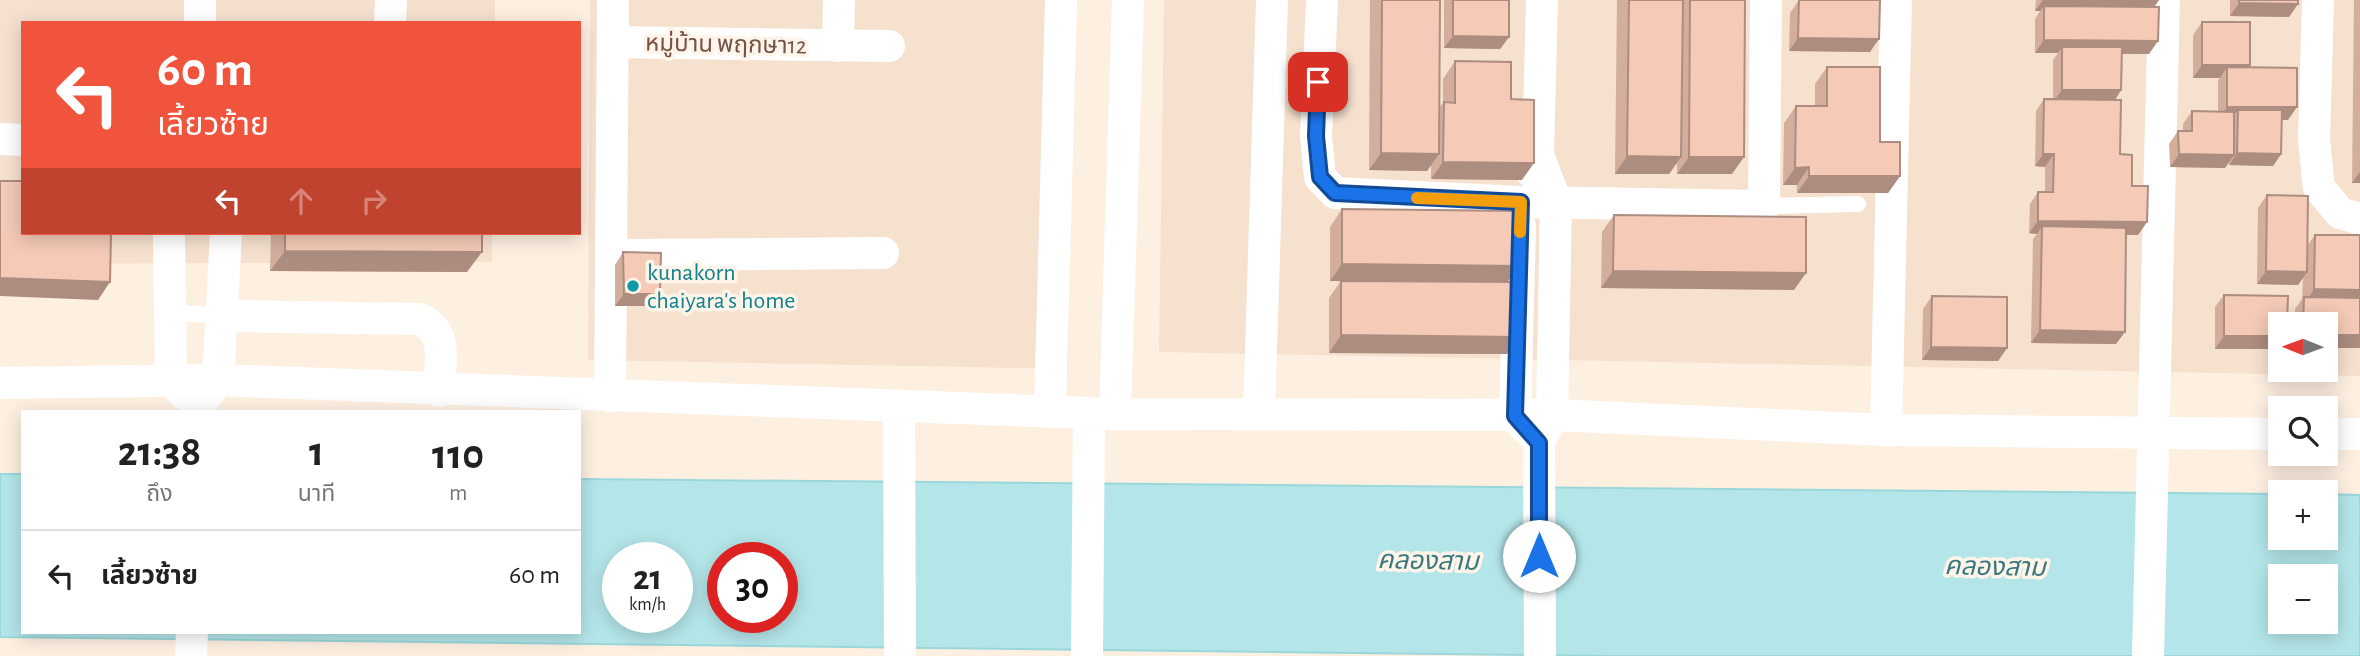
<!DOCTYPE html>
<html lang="th">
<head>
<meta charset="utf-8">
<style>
  :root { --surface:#fff; --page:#f6f6f6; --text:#222; --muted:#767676; --line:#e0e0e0 }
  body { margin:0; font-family:"Alegreya Sans","Noto Sans Thai",sans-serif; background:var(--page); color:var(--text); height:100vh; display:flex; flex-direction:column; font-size:26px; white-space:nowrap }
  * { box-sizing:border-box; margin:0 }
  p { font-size:23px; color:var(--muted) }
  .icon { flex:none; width:38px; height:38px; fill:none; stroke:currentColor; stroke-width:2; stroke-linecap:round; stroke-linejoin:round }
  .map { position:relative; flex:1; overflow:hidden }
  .details { position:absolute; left:21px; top:410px; width:560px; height:224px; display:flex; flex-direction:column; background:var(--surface); border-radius:0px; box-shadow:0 4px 18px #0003 }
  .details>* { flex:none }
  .guide { position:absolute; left:21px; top:21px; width:560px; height:214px; border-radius:0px; box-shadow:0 4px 18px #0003; background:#f1543d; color:#fff; overflow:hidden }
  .needle { width:46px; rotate:271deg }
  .tools { position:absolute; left:2268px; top:312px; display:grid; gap:14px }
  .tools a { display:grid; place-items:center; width:70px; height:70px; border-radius:0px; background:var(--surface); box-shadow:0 4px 18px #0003; font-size:35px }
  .speed { position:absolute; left:602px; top:542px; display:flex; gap:14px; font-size:35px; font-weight:700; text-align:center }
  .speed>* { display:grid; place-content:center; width:91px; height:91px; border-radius:50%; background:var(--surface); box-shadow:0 4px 18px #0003; line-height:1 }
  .speed small { font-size:18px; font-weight:400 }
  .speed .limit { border:10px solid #d22; background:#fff; color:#111 }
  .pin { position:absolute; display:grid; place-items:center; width:60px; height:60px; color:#fff; margin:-30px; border-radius:14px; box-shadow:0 4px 10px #0006 }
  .me { position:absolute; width:77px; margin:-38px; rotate:0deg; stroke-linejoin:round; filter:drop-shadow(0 0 5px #0008) }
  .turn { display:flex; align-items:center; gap:24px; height:147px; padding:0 21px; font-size:32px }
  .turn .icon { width:91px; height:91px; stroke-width:2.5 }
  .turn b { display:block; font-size:49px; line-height:60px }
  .lanes { display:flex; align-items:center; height:66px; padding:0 21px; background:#0003; justify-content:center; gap:35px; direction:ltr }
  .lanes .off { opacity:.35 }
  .eta { display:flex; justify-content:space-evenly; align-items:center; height:119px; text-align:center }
  .eta b { font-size:42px; font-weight:600; line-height:49px }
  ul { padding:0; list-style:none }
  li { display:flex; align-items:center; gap:21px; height:91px; padding:0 21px; border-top:2px solid var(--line) }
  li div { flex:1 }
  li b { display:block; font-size:26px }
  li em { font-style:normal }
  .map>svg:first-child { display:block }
  .residential { fill:#f6e1cf; fill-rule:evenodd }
  .water { fill:#b4e6e9; stroke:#9ad7db; stroke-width:2; fill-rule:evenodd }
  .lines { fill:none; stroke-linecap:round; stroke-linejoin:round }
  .lane { stroke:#fff; stroke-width:16 }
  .street { stroke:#fff; stroke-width:32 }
  .wall { fill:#d3ae9d }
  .shaded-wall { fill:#ac8d80 }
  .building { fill:#f5cab7; stroke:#ac8d80; stroke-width:2 }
  .route-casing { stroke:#114b97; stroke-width:18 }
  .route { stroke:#1a73e8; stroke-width:12 }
  .slow { stroke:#f59e0b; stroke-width:12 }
  .culture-dot { fill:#0f9aa8; stroke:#fff4e9; stroke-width:2.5 }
  .labels { text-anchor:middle; stroke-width:7; stroke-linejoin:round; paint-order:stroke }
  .street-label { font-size:24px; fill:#775346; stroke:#fff4e9 }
  .culture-label { font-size:24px; fill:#0d838f; stroke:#fff4e9; text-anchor:start }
  .water-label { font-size:26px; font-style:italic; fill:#39797e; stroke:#fff4e9 }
</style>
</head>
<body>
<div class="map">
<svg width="2360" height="656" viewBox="0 0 2360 656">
  <rect width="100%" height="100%" fill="#fef0e1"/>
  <!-- residential -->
  <g class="residential">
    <path d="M0,0H495V23H23V233H492V262L0,264Z"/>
    <path d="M590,0H1073L1068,369L588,360Z"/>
    <path d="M1164,0H2360V376L1159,352ZM2280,324H2326V369H2280Z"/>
  </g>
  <!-- water -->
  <path class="water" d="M0,474H23V632H579V479L2280,494V537H2326V494L2360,495V656H1611L0,637ZM618,558H677V618H618ZM723,558H782V618H723ZM2280,576H2326V621H2280Z"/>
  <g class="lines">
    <!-- lane -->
    <g class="lane">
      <path d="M1764,206L1858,204"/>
      <path d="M168,312L223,316"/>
    </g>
    <!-- street -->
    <g class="street">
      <path d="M1322,0L1316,136L1320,177L1335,193L1521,202L1764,206L1766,0"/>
      <path d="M2318,0L2314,140L2319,188L2340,213L2360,219"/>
      <path d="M200,23V0"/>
      <path d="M390,23L391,0"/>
      <path d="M613,42L889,46"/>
      <path d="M838,46L839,0"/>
      <path d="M0,139L23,140"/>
      <path d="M1538,155L1556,202L1552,415L1539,443L1540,656"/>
      <path d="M1532,172L1538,155L1542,0"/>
      <path d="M1520,226L1515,416L1529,431"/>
      <path d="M169,233L171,380L183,393"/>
      <path d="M619,255L883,253"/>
      <path d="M223,316L420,319C449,333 440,363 439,391"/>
      <path d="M0,383L218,380L1115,414L1552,415L1886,430L2280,434"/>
      <path d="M610,396L613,0"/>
      <path d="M899,407L900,656"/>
      <path d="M196,411L218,380L226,233"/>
      <path d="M1050,412L1061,0"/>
      <path d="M1115,414L1128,0"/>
      <path d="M1259,415L1272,0"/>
      <path d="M1886,430L1896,0"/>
      <path d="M2326,434H2360"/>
      <path d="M191,656L192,632"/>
      <path d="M1087,656L1089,413"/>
      <path d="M2148,656L2164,0"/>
    </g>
  </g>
  <!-- wall -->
  <g class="wall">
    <path d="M1370,0H1440L1439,108L1443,103V79L1455,61L1511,99L1522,180L1431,179V165L1427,171L1369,170Z"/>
    <path d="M1444,0H1509V37L1500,49L1444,48Z"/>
    <path d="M1617,0H1745L1732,174H1677V163L1669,174H1615Z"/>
    <path d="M1799,0L1870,52L1789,51L1790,13Z"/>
    <path d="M2036,0H2159L2154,7L2149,54H2122L2121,90L2115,100L2120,154L2132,186L2147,222L2138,235H2126L2116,344L2031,343L2033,239L2037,234L2029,233L2030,204L2038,192H2045V167L2035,166L2036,111L2044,99H2053V60L2058,53H2035V19L2040,11H2035Z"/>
    <path d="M2230,0H2298L2289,17L2230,16Z"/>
    <path d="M2354,0H2360V183H2352Z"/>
    <path d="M2202,22L2250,65L2249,67L2288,120H2282L2281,154L2273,166L2229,165V162L2225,168L2170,167L2169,144L2178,131H2183V124L2192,111L2218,112V80L2220,78H2193V35Z"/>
    <path d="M1827,67L1880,142L1900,176L1888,193H1797V185H1783L1784,123L1796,106H1815V84Z"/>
    <path d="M2267,195L2307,246L2315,235L2326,324H2295V309L2302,299L2303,278L2298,285L2257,284L2258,208Z"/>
    <path d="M1342,209L1508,282L1507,354L1329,353V298L1341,281H1330V227Z"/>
    <path d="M1614,215L1794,290L1601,288L1602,232Z"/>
    <path d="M271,233H482L467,272L270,271Z"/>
    <path d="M623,252L652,306H615V265Z"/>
    <path d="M2224,295L2278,349H2215V307Z"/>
    <path d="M1932,296L2007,348L1998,361L1922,360L1923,309Z"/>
  </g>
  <!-- shaded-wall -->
  <g class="shaded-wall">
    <path d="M2043,0H2159L2150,13L2044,6L2040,11H2035Z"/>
    <path d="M2239,3L2298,4L2289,17L2230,16Z"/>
    <path d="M1453,36L1509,37L1500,49L1444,48Z"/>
    <path d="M1798,38L1879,39L1870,52L1789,51Z"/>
    <path d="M2044,40L2158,41L2149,54L2062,53V47L2058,53H2035Z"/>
    <path d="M2202,65H2250L2241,78L2227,67L2220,78H2193Z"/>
    <path d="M2062,90H2121L2113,103L2053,102Z"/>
    <path d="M2227,107H2297L2288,120L2238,119V110L2231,119H2218Z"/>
    <path d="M1381,153L1439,154L1427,171L1369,170Z"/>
    <path d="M2237,153L2281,154L2273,166L2229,165Z"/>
    <path d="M2043,154H2054L2045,167L2035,166Z"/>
    <path d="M2179,154L2234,155L2225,168L2170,167Z"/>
    <path d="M1627,156L1681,157L1669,174H1615Z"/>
    <path d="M1689,157H1744L1732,174H1677Z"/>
    <path d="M1443,162L1534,163L1522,180L1431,179Z"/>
    <path d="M1809,167L1797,185H1783L1795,168Z"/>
    <path d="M2360,172V183H2352Z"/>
    <path d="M1809,176H1900L1888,193H1797Z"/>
    <path d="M2038,221L2147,222L2138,235L2042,234V226L2037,234L2029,233Z"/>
    <path d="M285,251L482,252L467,272L270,271Z"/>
    <path d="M1342,264L1519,266L1507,283L1330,281Z"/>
    <path d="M1613,271L1806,273L1794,290L1601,288Z"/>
    <path d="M2266,271L2307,272L2298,285L2257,284Z"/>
    <path d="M0,278L110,282L98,300L0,296Z"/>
    <path d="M2314,289L2360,290V307L2304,305Z"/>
    <path d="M624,294H660L652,306H615Z"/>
    <path d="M2040,330L2125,332L2116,344L2031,343Z"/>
    <path d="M1341,335L1519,337L1507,354L1329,353Z"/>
    <rect x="2326" y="335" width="34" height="13"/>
    <path d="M2224,336H2280V346L2278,349H2215Z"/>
    <path d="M1931,347L2007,348L1998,361L1922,360Z"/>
  </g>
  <!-- building -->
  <g class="building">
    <path d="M1382,0H1440L1439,154L1381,153Z"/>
    <path d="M1453,0H1509V37L1453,36Z"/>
    <path d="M1629,0H1683L1681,157L1627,156Z"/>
    <path d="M1690,0H1745L1744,157H1689Z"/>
    <path d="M1799,0H1880L1879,39L1798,38Z"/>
    <path d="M2239,0H2298V4L2239,3Z"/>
    <path d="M2044,6L2159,7L2158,41L2044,40Z"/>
    <rect x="2202" y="22" width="48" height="43"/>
    <path d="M2062,47H2122L2121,90H2062Z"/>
    <path d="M1455,61L1511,62V99L1534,100V163L1443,162L1444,102L1455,103Z"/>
    <path d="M1827,67H1880V142H1900V176H1809V167L1795,168L1796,106H1827Z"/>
    <path d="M2227,67L2297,68V107H2227Z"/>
    <path d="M2044,99L2121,100L2120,154L2132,155V186H2148L2147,222L2038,221V192H2053L2054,154H2043Z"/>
    <path d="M2238,110H2282L2281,154L2237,153Z"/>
    <path d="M2192,111L2234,112V155L2179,154L2178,131H2192Z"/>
    <path d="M0,181H23V233H111L110,282L0,278Z"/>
    <path d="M2267,195L2308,196L2307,272L2266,271Z"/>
    <path d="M1342,209L1520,211L1519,266L1342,264Z"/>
    <path d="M1614,215L1806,217V273L1613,271Z"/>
    <path d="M2042,226L2126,228L2125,332L2040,330Z"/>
    <path d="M285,233H482V252L285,251Z"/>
    <path d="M2315,235H2360V290L2314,289Z"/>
    <path d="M623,252L661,253L660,294H624Z"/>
    <path d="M1341,281L1520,282L1519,337L1341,335Z"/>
    <path d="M2224,295L2288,296L2287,324H2280V336H2224Z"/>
    <path d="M1932,296L2007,297V348L1931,347Z"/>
    <path d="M2304,297L2360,298V335H2326V324H2303Z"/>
  </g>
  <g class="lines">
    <defs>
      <path id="route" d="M1318,82L1316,136L1320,177L1335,193L1521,202L1515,416L1539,443V556"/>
    </defs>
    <!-- route casing -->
    <use href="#route" class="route-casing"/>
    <!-- route -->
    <use href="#route" class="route"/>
    <!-- slow -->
    <path class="slow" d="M1417,198L1521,202L1520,232"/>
  </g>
  <!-- markers -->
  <circle class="culture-dot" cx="633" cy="286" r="7"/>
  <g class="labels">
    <!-- street labels -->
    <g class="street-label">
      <text transform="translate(726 44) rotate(1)" y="8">หมู่บ้าน พฤกษา12</text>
    </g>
    <!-- culture labels -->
    <g class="culture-label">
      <text x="647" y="280">kunakorn<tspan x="647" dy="28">chaiyara's home</tspan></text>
    </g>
    <!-- water labels -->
    <g class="water-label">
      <text transform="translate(1428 560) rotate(1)" y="9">คลองสาม</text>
      <text transform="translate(1995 566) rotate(1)" y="9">คลองสาม</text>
    </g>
  </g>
</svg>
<div class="tools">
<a><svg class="needle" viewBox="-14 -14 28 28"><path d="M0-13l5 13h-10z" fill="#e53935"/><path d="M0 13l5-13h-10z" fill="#767676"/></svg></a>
<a><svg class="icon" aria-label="search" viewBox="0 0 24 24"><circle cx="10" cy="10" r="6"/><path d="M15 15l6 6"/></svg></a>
<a>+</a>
<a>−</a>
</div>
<div class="speed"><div>21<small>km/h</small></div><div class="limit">30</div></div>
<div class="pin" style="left:1318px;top:82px;background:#d93025"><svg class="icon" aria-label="arrive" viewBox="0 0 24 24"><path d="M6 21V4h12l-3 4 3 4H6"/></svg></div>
<svg class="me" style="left:1539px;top:556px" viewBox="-20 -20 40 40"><circle r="19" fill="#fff"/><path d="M0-13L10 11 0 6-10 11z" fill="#1a73e8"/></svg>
<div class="guide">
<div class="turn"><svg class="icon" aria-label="left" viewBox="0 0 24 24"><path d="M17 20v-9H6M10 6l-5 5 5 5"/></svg><div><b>60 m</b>เลี้ยวซ้าย</div></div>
<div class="lanes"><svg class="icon" aria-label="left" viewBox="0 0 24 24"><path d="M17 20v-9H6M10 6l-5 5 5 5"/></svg><svg class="icon off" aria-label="ahead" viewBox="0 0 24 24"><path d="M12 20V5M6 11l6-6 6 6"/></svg><svg class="icon off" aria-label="right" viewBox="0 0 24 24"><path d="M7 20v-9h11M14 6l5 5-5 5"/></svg></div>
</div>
<section class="details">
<div class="eta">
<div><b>21:38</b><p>ถึง</p></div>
<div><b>1</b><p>นาที</p></div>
<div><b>110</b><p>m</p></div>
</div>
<ul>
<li><svg class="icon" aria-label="left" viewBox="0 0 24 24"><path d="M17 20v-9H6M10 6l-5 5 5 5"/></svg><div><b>เลี้ยวซ้าย</b></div><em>60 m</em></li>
</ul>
</section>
</div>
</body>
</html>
